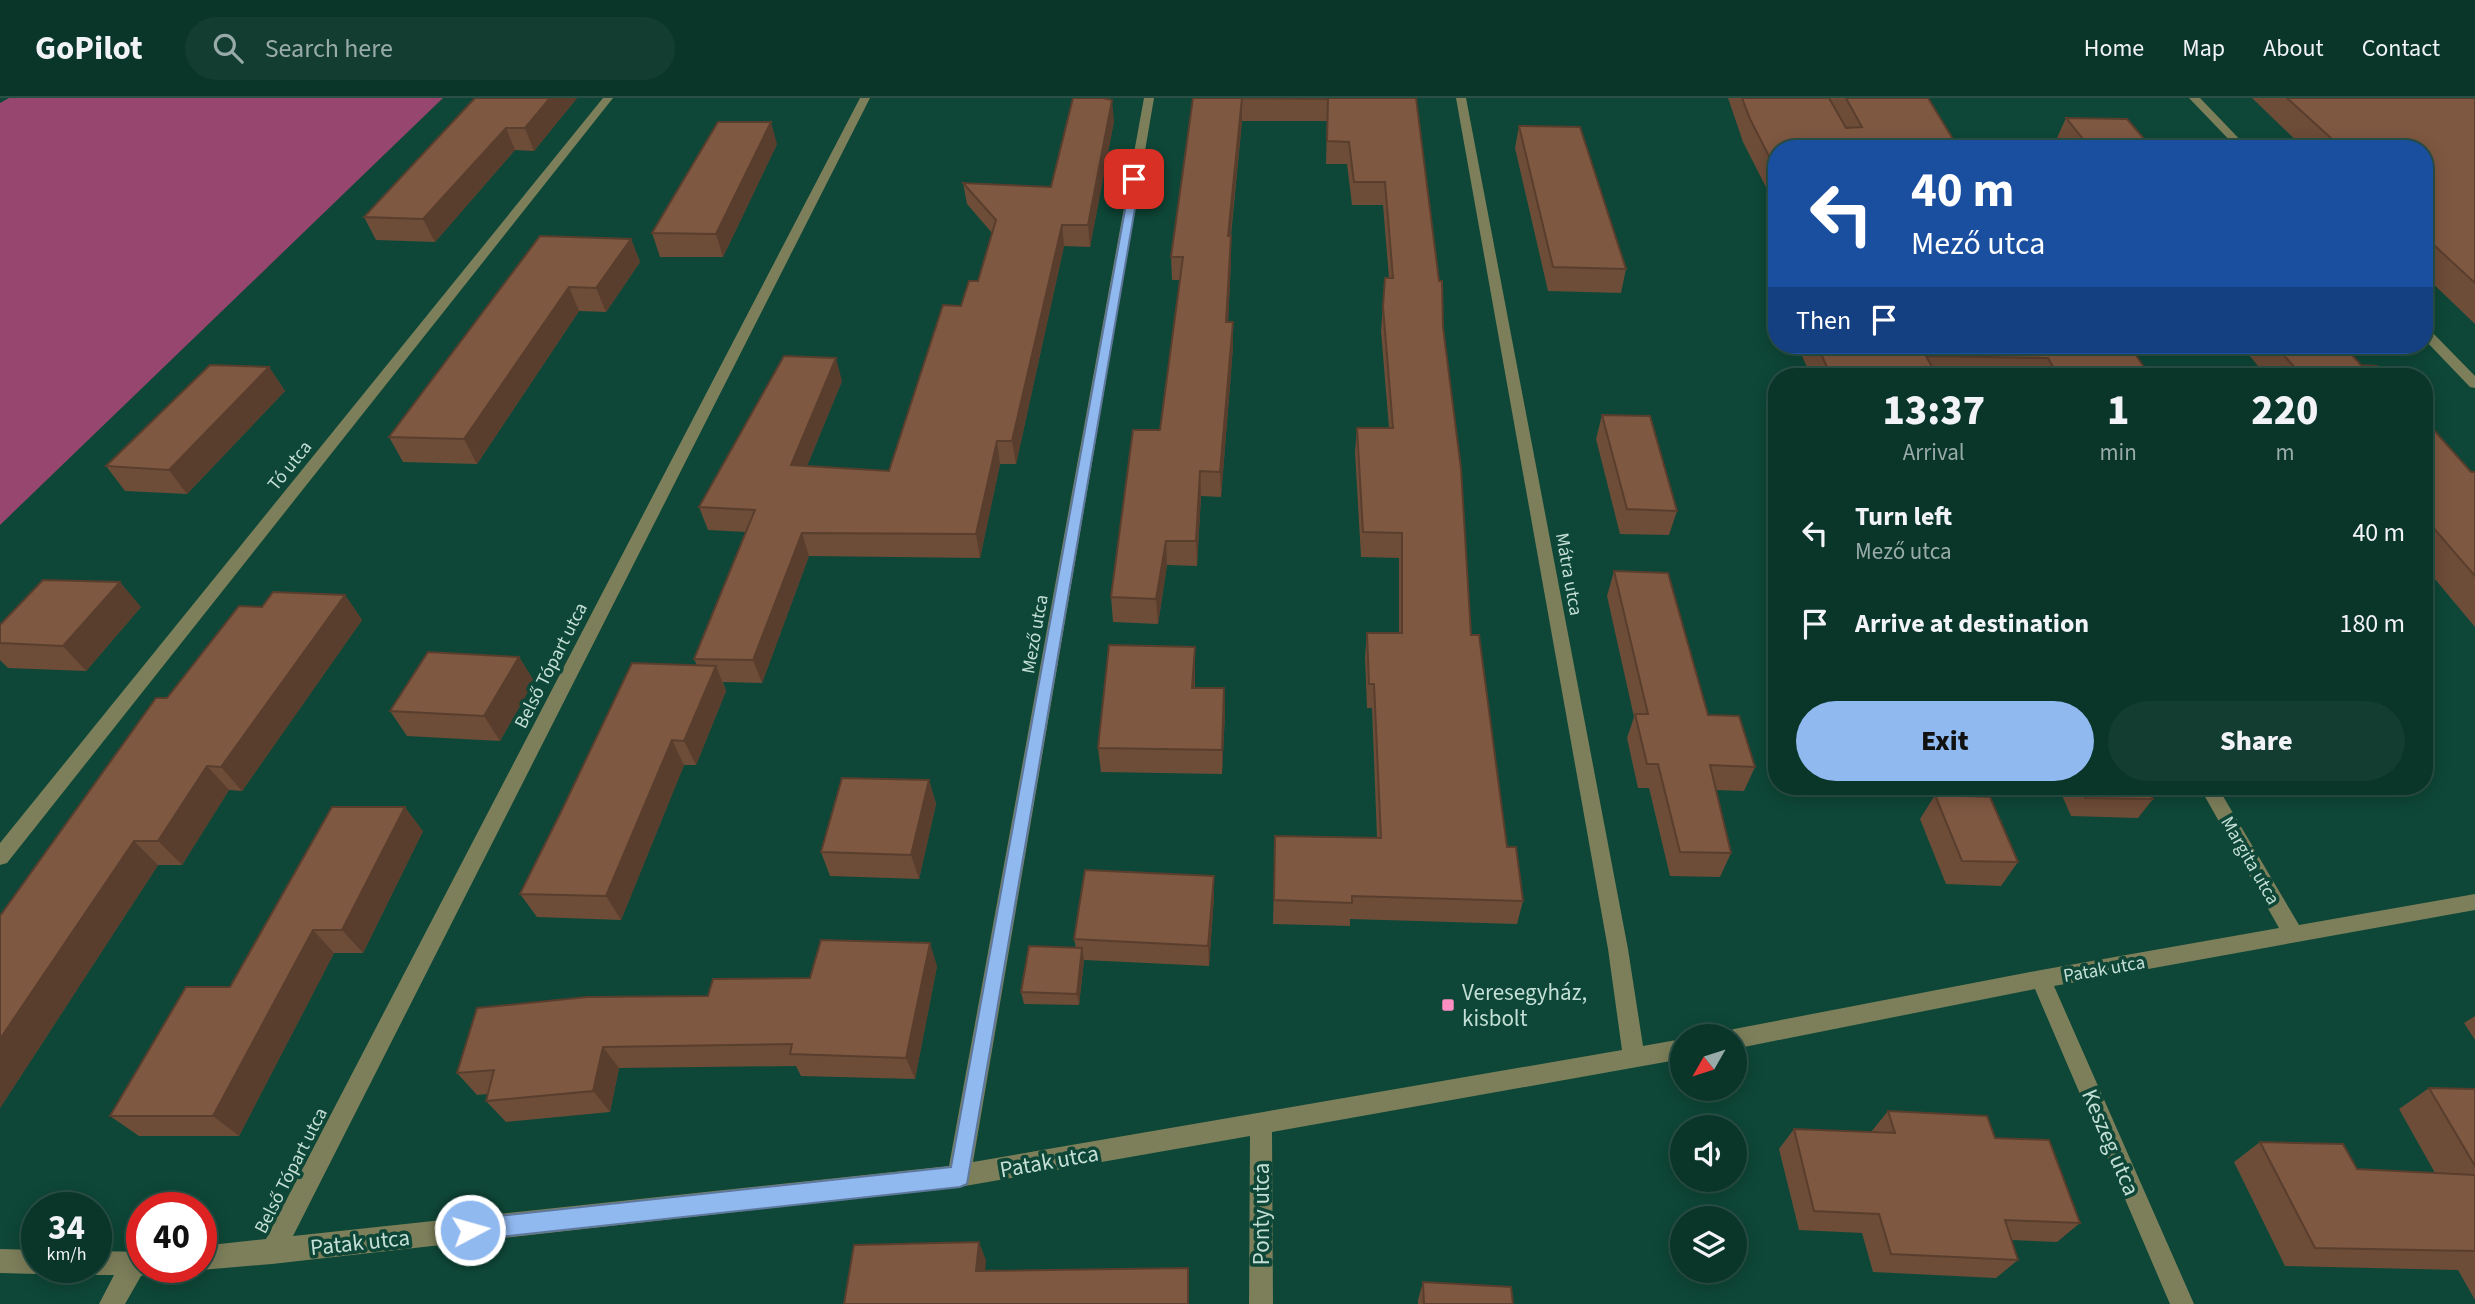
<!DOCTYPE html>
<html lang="en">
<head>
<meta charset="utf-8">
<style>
  :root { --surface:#0a3529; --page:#133d31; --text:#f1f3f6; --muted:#99aba8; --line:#2a5046; --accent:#90b9f0 }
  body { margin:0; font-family:"Source Sans 3",sans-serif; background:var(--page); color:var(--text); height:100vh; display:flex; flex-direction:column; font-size:26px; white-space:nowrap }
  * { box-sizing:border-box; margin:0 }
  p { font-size:23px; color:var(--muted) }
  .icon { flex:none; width:38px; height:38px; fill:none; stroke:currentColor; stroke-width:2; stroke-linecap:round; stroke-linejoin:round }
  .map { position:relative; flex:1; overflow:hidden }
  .drawer { position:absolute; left:1768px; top:270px; width:665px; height:427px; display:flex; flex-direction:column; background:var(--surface); border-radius:28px; box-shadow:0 4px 18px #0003,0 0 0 2px var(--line) }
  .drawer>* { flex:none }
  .guide { position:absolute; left:1768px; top:42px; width:665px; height:214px; border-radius:28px; box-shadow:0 4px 18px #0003,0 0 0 2px var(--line); background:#1a4fa0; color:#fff; overflow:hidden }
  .needle { width:46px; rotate:231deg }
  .fabs { position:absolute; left:1670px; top:926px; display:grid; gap:14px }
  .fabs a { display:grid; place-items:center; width:77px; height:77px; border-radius:50%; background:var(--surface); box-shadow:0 4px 18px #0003,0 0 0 2px var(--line); font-size:35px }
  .speed { position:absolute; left:21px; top:1094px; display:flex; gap:14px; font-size:35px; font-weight:700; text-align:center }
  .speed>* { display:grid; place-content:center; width:91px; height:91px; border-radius:50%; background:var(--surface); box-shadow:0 4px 18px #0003,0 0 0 2px var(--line); line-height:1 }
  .speed small { font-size:18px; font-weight:400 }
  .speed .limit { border:10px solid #d22; background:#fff; color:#111 }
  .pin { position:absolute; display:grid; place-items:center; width:60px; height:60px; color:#fff; margin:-30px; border-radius:14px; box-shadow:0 4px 10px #0006 }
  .me { position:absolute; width:77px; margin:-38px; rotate:84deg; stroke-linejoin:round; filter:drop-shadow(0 0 5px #0008) }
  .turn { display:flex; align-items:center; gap:24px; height:147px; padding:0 28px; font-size:32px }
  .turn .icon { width:91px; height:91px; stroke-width:2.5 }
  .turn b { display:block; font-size:49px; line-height:60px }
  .then { display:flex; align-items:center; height:66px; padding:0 28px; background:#0003; gap:14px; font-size:26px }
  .eta { display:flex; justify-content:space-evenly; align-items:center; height:119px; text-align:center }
  .eta b { font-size:42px; font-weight:800; line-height:49px }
  .primary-button { display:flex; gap:14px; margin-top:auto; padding:14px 28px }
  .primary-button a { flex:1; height:80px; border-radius:42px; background:var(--accent); color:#111; font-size:28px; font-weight:800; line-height:80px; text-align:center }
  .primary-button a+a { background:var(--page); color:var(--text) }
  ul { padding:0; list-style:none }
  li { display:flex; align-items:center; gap:21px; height:91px; padding:0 28px }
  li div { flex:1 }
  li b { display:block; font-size:26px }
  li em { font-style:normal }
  header { display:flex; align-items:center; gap:42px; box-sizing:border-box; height:98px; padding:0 35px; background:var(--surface); border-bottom:2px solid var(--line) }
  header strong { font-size:33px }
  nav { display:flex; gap:38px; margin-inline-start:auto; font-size:24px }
  .search { width:490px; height:63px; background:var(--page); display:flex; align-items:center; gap:18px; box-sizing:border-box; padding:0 24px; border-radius:38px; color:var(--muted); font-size:26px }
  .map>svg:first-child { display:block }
  .forest { fill:#97466f }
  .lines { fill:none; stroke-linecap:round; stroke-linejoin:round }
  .minor { fill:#7d7f5a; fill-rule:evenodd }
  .wall { fill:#6d4c38 }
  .shaded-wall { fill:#593e2e }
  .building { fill:#7f5841; stroke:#593e2e; stroke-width:2 }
  .route { fill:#90b9f0; stroke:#5e789c; stroke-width:2 }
  .poi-dot { fill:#fb8fc3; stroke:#0e4737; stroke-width:2.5 }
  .labels { text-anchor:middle; stroke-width:7; stroke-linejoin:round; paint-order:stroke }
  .street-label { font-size:19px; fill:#c4dfd5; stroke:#0e4737 }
  .near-poi-label { font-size:23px; fill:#c4dfd5; stroke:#0e4737; text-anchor:start }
  .near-street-label { font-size:23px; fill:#c4dfd5; stroke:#0e4737 }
</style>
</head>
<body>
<header>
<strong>GoPilot</strong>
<div class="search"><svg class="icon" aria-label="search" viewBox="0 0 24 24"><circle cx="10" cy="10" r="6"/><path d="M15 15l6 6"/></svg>Search here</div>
<nav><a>Home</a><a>Map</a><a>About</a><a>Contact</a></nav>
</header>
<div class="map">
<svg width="2475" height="1206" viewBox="0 0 2475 1206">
  <rect width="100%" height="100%" fill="#0e4737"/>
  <!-- forest -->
  <path class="forest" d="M9,0H443L0,427V5Z"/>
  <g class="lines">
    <!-- minor -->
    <g class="minor">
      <path d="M603,0H613L7,765L0,767V745Z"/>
      <path d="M860,0H870L293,1138L949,1068L1144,0H1154L973,1064L1622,952L1608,851L1456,0H1466L1628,851L1643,948L1682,941V961L1272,1034L1273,1206H1249L1250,1038L959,1089L272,1166L201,1172L194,1169H201V1148L266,1141Z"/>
      <path d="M2189,0H2200L2249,51H2238Z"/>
      <path d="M2424,230L2429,231L2475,278V290L2470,289L2424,241Z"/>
      <path d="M2199,688H2217L2299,827L2475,796V812L2054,888L2194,1206H2170L2035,891L1734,951V938H1725L1726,934L1734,931L2041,872L2279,830Z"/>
      <path d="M0,1151L37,1152V1169H47L46,1173L37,1176L0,1175Z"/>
      <path d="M96,1153L142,1154V1169H153L151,1175L141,1178L125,1206H99L114,1177H96L87,1174L86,1169H96Z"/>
    </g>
  </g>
  <!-- wall -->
  <g class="wall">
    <path d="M475,0H577L534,53L515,52L435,144L376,142L364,119Z"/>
    <path d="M1193,0H1416L1443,229L1471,537L1507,749L1523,803L1517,826L1350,821V828L1273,826L1275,738L1377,740L1372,610H1367L1365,559L1367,535H1399V460L1361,459L1355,354L1357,330H1389L1381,233L1385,180H1389L1383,107H1352L1347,66H1326L1327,23H1242L1231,138V162L1228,224H1233V249L1221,399L1201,398L1197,468L1167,467L1158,526L1113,524L1111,499L1160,332L1180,182H1172L1171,159Z"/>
    <path d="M1728,0H1928L1959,51H1776V109L1743,44Z"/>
    <path d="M2252,0H2475V226L2424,177V51H2305Z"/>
    <path d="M2066,20L2152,50L2187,51H2063L2056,42Z"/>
    <path d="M1114,23L1090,149L1064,148L1016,366H1000L980,460L809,458L762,585L723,584L726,593L696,667H684L621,822L537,819L520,796L697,567L694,561L746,434L708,432L699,409L842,283L807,368L889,373L961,208L978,183L992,135L967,106L963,85L1051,89Z"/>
    <path d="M1519,28L1626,171L1621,195L1548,193L1515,50Z"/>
    <path d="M777,46L723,159H660L652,135Z"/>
    <path d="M540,138L631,141L640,164L606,214L579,213L477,366L403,364L389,339Z"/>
    <path d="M1797,247H2129L2150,278H1811Z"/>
    <path d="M2241,247H2343L2361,267L2386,278H2266Z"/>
    <path d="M269,269L285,293L187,396L125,393L106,368Z"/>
    <path d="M1602,317L1677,413L1669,437L1620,436L1596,341Z"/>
    <path d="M2424,321L2471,374H2475V529L2424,468Z"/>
    <path d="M1614,473L1708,617L1755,669L1744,693L1716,692L1731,755L1720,779L1670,778L1649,690H1638L1627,640L1634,619L1607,498Z"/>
    <path d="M345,497L362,522L242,693L229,692L182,767H158L0,1010V818L167,600L262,509Z"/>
    <path d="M141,509L86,573L8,570L0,562V527Z"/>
    <path d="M1195,549V590H1224L1225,615L1222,676L1101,674L1098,650Z"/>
    <path d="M519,559L534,583L500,643L407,638L390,613Z"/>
    <path d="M929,682L936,706L919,781L830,778L821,754Z"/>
    <path d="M2058,688H2146L2153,701L2138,720L2071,718Z"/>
    <path d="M1935,697L2018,764L2001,788L1946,786L1920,721Z"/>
    <path d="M423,733L363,855H334L239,1038H139L110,1018L230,889Z"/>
    <path d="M1214,778V799L1209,868L1084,862L1079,907L1024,906L1021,894L1076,850L1074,841Z"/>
    <path d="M937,868L915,981L801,978L796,968L619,970L610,1014L506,1024L486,1003L488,996L477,997L457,975L708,898L810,880Z"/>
    <path d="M2475,918V942L2464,925Z"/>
    <path d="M2429,990L2475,991V1202L2458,1172L2285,1168L2234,1064L2260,1044L2357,1071L2435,1075L2399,1011Z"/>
    <path d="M1888,1013L1995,1040L2080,1125L2057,1144L2011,1142L2018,1162L1996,1180L1873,1174L1862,1135L1799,1132L1779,1051L1794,1031L1871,1034Z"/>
    <path d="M1423,1184L1513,1206H1418V1202Z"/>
  </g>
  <!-- shaded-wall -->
  <g class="shaded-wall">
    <path d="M550,0H577L534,53L525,30Z"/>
    <path d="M1242,0V23L1228,162V138Z"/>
    <path d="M1112,2L1114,23L1090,149L1088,127Z"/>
    <path d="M771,24L777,46L723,159L716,136Z"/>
    <path d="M506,30L515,52L435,144L423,121Z"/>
    <path d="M1062,127L1064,148L1016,366L1012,343Z"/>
    <path d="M1231,138V162L1227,248L1226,224Z"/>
    <path d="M631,141L640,164L606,214L596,190Z"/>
    <path d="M569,189L579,213L477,366L464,341Z"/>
    <path d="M1233,224V249L1221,399L1220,374Z"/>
    <path d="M836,260L842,283L798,390L791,367Z"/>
    <path d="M269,269L285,293L187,396L169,372Z"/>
    <path d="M997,343L1000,366L980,460L976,436Z"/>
    <path d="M1200,373L1201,398L1197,468L1196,443Z"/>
    <path d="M802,435L809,458L762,585L753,562Z"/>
    <path d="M1166,443L1167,467L1158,526L1156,501Z"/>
    <path d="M120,484L141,509L86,573L63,548Z"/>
    <path d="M345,497L362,522L242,693L221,669Z"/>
    <path d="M1195,549V574L1193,614L1192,590Z"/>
    <path d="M519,559L534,583L500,643L484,618Z"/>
    <path d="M716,568L726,593L696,667L684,643Z"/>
    <path d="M1224,590L1225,615L1222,676V652Z"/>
    <path d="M672,642L684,667L621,822L606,798Z"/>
    <path d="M207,668L229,692L182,767L158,743Z"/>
    <path d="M929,682L936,706L919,781L911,757Z"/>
    <path d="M405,709L423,733L363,855L342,832Z"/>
    <path d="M134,743L158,767L0,1010V941Z"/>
    <path d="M1214,778V799L1209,868L1208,848Z"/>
    <path d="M313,832L334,855L239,1038L213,1018Z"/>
    <path d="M930,845L937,868L915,981L906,960Z"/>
    <path d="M1082,850L1084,862L1079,907L1077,896Z"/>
    <path d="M603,949L619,970L610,1014L593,993Z"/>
    <path d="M979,1144L986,1162L984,1191L976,1173Z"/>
    <path d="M1188,1170L1189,1188V1206H1188Z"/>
  </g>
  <!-- building -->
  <g class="building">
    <path d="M475,0H550L525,30H506L423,121L364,119Z"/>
    <path d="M1073,0H1103L1112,2L1088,127H1062L1012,343H997L976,436L802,435L753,562L694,561L755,412L699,409L784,258L836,260L791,367L889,373L943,207L961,208L969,183H978L996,122L963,85L1051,89Z"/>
    <path d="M1193,0H1416L1439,183H1442L1443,229L1461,371L1471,537H1479L1507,749H1516L1523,803L1352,798V805L1274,802L1275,738L1381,740L1374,586H1369L1367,535H1402V435L1363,434L1357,330H1393L1383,209L1385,180H1393L1385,84H1354L1349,44L1327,43L1328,1L1242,0L1228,138H1231L1226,224H1233L1220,374L1200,373L1196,443H1166L1156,501L1111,499L1133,332H1160L1183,159H1171Z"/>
    <path d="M1742,0H1829L1846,30L1862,29L1846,0H1928L1959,51H1776V72L1750,21Z"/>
    <path d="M2287,0H2475V185L2424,138V51H2343Z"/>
    <path d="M2066,20L2127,21L2152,50L2187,51H2091Z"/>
    <path d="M718,24H771L716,136L652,135Z"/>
    <path d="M1519,28L1580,29L1626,171L1553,169Z"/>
    <path d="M540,138L631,141L596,190L569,189L464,341L389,339Z"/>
    <path d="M1817,247H1974L1978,255L1995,256L1997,254L1993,247H2129L2150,278H2058L2048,260L1926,258L1937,278H1831Z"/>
    <path d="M2275,247H2343L2361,267L2377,268L2386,278H2302Z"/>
    <path d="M210,267L269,269L169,372L106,368Z"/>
    <path d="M1602,317L1650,318L1677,413L1627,411Z"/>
    <path d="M2424,321L2471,374H2475V478L2424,419Z"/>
    <path d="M1614,473L1668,475L1708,617L1739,618L1755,669L1710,667L1731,755L1680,754L1658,666H1647L1635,616H1648Z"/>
    <path d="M43,482L120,484L63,548L0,545V527Z"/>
    <path d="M273,494L345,497L221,669L207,668L158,743H134L0,941V818L156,600H167L239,508L262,509Z"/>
    <path d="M1109,547L1195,549L1192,590H1224L1222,652L1098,650Z"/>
    <path d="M428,554L519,559L484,618L390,613Z"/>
    <path d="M632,565L716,568L684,643L672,642L606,798L520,796L561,714Z"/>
    <path d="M842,680L929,682L911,757L821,754Z"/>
    <path d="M2080,688H2146L2153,701L2085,700Z"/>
    <path d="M1935,697L1990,699L2018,764L1962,763Z"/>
    <path d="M332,709H405L342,832H313L213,1018H110L186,889H230Z"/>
    <path d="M1085,772L1214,778L1208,848L1074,841Z"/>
    <path d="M821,842L930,845L906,960L790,956L792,946L603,949L593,993L486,1003L494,972L457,975L477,910L587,899L708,898L713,881L810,880Z"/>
    <path d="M1029,848L1082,850L1077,896L1021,894Z"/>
    <path d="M2429,990L2475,991V1068Z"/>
    <path d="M1888,1013L1987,1018L1995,1040L2049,1042L2080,1125L2005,1122L2018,1162L1891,1156L1879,1116L1814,1113L1794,1031L1895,1035Z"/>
    <path d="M2260,1044L2343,1046L2357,1071L2475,1077V1153L2315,1150Z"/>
    <path d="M979,1144L976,1173L1188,1170V1206H844L854,1147Z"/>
    <path d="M1423,1184L1511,1189L1513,1206H1424Z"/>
  </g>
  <!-- route -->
  <path class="route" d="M1131,79L1140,81L967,1086L960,1089L470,1142L462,1139L459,1132L462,1124L470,1121L951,1069Z"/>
  <!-- markers -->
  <rect class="poi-dot" x="1441" y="900" width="14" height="14" rx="3.5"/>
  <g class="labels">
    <!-- street labels -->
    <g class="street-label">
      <text transform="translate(289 367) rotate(-51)" y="7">Tó utca</text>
      <text transform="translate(1570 476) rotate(80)" y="7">Mátra utca</text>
      <text transform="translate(1034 536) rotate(-80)" y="7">Mező utca</text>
      <text transform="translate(550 567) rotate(-63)" y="7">Belső Tópart utca</text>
      <text transform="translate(2251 762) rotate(60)" y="7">Margita utca</text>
      <text transform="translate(2104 870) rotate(-10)" y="7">Patak utca</text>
      <text transform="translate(290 1072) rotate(-63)" y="7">Belső Tópart utca</text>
    </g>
    <!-- near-poi labels -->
    <g class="near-poi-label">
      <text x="1462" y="902">Veresegyház,<tspan x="1462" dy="26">kisbolt</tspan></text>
    </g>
    <!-- near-street labels -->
    <g class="near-street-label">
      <text transform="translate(2111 1044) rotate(67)" y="8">Keszeg utca</text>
      <text transform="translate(1049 1063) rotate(-10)" y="8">Patak utca</text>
      <text transform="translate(1261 1116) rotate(-90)" y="8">Ponty utca</text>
      <text transform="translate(360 1144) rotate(-6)" y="8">Patak utca</text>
    </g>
  </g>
</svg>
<div class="fabs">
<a><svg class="needle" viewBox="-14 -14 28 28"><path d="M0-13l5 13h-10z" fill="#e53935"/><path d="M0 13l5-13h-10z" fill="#99aba8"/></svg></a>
<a><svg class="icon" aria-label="sound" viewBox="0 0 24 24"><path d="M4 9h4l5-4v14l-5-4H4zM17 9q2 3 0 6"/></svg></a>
<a><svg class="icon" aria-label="layers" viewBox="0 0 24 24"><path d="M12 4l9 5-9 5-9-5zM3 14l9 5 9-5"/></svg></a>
</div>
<div class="speed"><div>34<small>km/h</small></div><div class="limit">40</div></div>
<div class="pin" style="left:1134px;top:81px;background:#d93025"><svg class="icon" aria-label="arrive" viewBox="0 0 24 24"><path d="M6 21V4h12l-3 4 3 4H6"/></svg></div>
<svg class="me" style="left:470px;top:1132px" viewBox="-20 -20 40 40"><circle r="17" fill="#90b9f0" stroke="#fff" stroke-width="3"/><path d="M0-11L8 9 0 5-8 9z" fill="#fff"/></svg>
<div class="guide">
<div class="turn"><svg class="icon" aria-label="left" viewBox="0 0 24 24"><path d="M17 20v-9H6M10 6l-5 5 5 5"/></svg><div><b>40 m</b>Mező utca</div></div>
<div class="then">Then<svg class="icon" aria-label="arrive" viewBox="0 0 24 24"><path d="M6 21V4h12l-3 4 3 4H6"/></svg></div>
</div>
<section class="drawer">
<div class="eta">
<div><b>13:37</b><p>Arrival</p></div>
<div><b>1</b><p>min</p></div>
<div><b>220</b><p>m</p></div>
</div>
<ul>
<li><svg class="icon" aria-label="left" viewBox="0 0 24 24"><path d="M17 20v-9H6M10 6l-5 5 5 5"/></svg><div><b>Turn left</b><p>Mező utca</p></div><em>40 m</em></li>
<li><svg class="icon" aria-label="arrive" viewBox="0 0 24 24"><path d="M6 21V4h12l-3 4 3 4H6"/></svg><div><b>Arrive at destination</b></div><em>180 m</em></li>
</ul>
<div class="primary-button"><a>Exit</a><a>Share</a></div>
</section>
</div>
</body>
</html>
